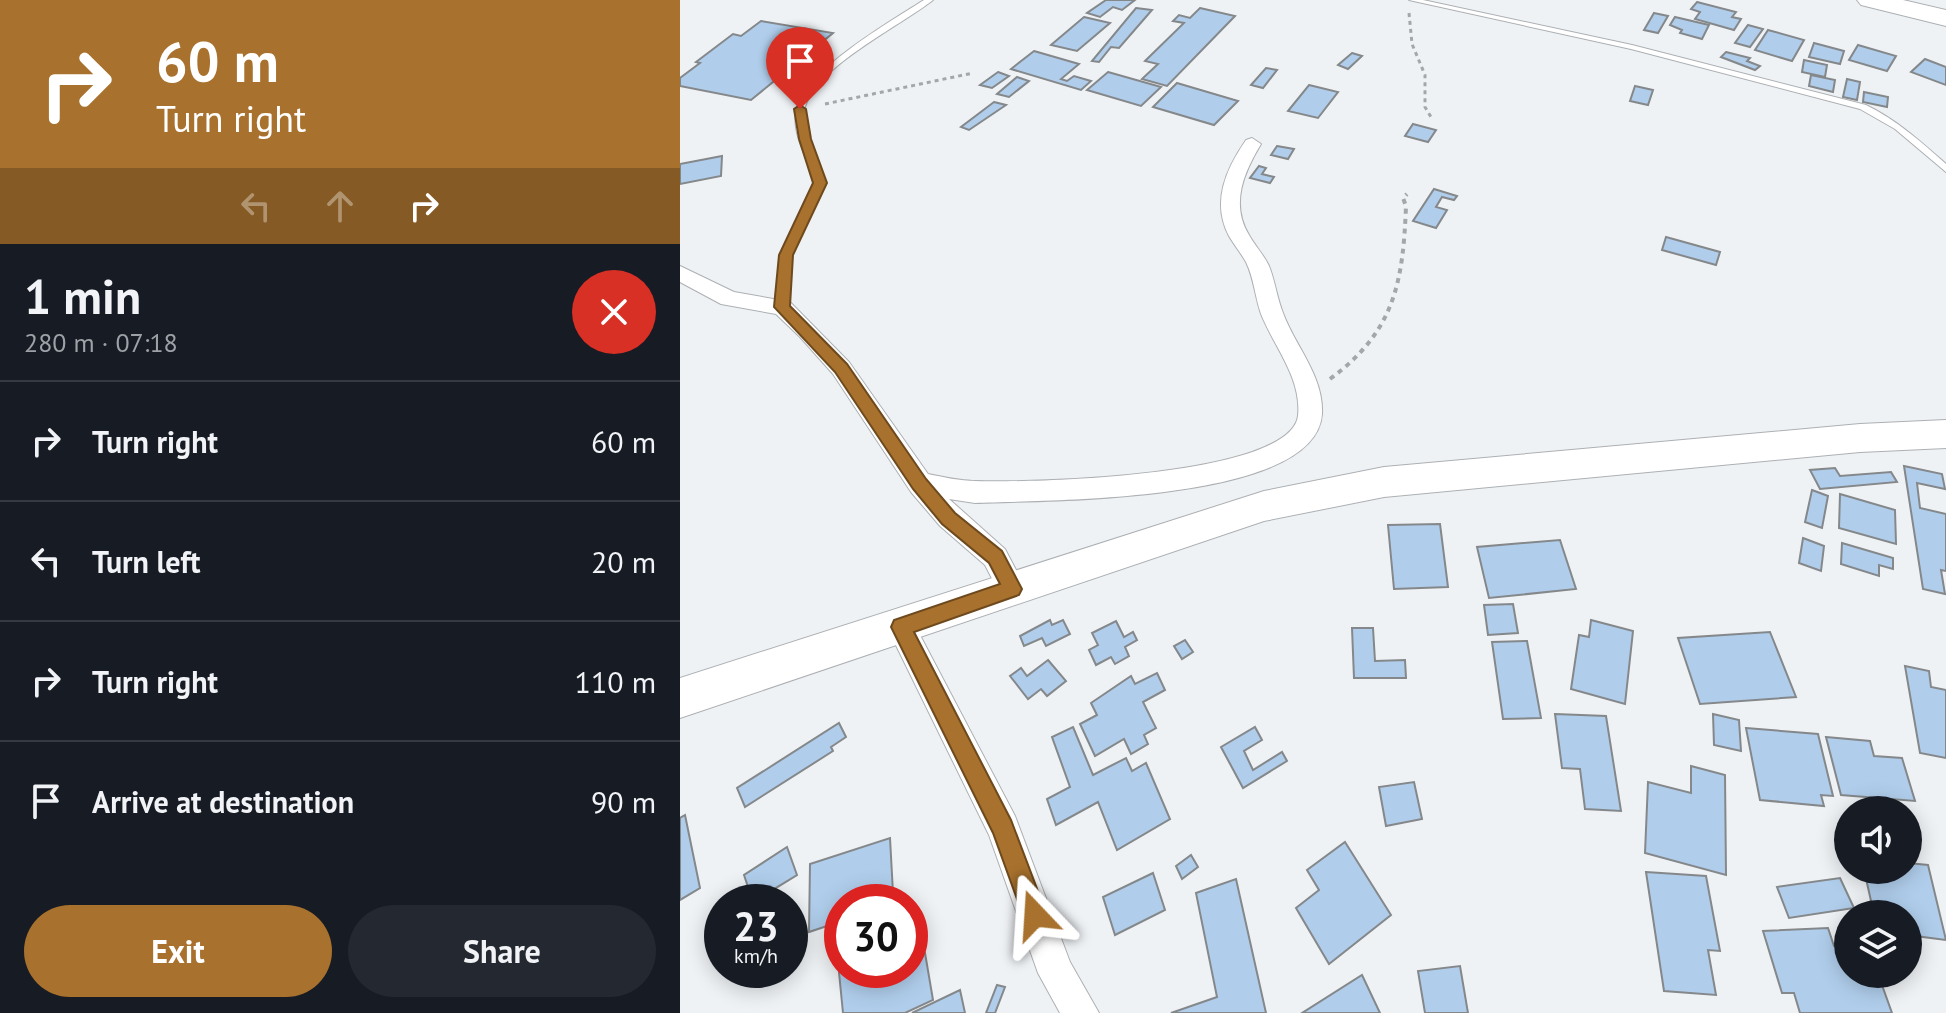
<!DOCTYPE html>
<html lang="en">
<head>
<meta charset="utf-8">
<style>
  :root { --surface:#171b24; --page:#242831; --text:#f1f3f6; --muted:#9ea1a6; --line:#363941; --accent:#a8712d }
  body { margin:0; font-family:"PT Sans",sans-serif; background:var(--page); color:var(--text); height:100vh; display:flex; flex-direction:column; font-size:30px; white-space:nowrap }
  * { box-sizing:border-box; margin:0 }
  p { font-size:26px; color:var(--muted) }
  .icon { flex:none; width:44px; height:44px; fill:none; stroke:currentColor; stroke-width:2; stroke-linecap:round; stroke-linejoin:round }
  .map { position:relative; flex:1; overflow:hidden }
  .drawer { display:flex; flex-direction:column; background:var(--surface); width:680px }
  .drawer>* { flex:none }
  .banner { background:#a8712d; color:#fff; overflow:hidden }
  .buttons { position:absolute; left:1154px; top:796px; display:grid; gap:16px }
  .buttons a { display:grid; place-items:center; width:88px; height:88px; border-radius:50%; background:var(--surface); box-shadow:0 4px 20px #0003; font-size:40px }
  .speed { position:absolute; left:24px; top:884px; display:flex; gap:16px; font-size:40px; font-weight:700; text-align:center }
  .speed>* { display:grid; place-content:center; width:104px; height:104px; border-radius:50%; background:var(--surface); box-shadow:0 4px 20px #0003; line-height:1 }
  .speed small { font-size:20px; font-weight:400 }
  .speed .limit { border:12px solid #d22; background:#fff; color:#111 }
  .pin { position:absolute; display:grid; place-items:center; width:68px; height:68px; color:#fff; margin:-82px -34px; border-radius:50% 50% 50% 0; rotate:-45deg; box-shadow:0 0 8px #0007 }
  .pin .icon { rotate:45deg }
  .me { position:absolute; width:88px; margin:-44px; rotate:340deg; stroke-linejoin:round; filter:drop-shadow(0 0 6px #0008) }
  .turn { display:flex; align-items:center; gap:28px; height:168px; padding:0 24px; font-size:36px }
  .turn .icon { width:104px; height:104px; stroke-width:2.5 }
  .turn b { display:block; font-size:56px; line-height:68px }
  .lanes { display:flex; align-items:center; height:76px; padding:0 24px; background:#0003; justify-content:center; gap:40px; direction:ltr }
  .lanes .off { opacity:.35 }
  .round { display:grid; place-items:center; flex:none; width:84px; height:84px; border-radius:42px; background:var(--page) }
  .summary { display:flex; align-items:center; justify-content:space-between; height:136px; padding:0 24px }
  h1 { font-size:48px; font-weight:600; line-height:60px }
  .action { display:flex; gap:16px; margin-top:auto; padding:16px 24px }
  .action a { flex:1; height:92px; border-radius:48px; background:var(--accent); color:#fff; font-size:32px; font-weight:600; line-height:92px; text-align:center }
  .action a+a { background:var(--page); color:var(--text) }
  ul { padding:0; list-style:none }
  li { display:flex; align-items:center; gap:24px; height:120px; padding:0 24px; border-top:2px solid var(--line) }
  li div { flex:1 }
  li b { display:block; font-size:30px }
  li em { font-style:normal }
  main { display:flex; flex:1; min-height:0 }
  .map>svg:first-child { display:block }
  .building { fill:#b0ceec; stroke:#85888a; stroke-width:2 }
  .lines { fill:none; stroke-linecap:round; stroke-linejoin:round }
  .lane-casing { stroke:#adb0b3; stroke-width:2 }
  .street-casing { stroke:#adb0b3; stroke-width:2 }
  .secondary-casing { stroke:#adb0b3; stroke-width:2 }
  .highway-casing { stroke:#adb0b3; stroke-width:2 }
  .path-far1 { stroke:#a4a7a9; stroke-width:3; stroke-dasharray:4 4; stroke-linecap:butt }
  .path { stroke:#a4a7a9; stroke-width:4; stroke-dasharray:5 5; stroke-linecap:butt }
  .lane { fill:#fff; fill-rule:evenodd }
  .street { fill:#fff; fill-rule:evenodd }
  .secondary { fill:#fff; fill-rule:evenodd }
  .highway { fill:#fff; fill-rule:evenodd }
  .route { fill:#a8712d; stroke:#6d491d; stroke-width:2 }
</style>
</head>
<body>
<main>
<section class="drawer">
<div class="banner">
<div class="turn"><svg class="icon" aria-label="right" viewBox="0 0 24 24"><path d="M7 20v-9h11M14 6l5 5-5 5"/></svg><div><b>60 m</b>Turn right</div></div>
<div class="lanes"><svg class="icon off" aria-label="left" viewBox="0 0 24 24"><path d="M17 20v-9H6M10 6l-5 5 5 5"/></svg><svg class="icon off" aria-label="ahead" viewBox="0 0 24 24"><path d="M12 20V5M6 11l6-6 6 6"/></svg><svg class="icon" aria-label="right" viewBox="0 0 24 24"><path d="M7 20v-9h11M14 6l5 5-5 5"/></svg></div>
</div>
<div class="summary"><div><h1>1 min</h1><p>280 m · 07:18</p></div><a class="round" style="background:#d93025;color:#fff"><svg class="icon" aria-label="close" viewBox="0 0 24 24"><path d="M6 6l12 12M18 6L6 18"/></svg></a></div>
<ul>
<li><svg class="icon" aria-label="right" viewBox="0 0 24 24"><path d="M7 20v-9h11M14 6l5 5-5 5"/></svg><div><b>Turn right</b></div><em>60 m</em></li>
<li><svg class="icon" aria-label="left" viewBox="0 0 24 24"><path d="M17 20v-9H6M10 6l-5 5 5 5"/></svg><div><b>Turn left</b></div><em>20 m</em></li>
<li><svg class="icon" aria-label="right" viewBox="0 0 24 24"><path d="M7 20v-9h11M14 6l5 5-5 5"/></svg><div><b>Turn right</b></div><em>110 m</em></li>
<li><svg class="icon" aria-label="arrive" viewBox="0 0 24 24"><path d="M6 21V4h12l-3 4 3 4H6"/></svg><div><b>Arrive at destination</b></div><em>90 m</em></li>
</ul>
<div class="action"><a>Exit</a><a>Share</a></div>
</section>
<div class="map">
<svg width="1266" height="1013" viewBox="0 0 1266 1013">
  <rect width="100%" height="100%" fill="#eff2f5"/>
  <!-- building -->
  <g class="building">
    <path d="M426,0H455L442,10L433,7L420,17L407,13Z"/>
    <path d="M1017,2L1056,12L1052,17L1061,19L1054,30L1015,19L1020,12L1011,9Z"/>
    <path d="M456,8L472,10L439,48L431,47L419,62L412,61Z"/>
    <path d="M520,8L555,16L487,86L462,79L478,64L465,61L504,23L493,21L499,15L510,18Z"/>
    <path d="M974,13L988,16L978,33L964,30Z"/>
    <path d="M404,17L430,23L397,51L371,45Z"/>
    <path d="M995,17L1029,25L1022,39L1000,33L1002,30L990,25Z"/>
    <path d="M81,21L153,33L71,100L0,86V78L20,63L16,62L53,34L61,36Z"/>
    <path d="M1068,25L1083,29L1070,47L1055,43Z"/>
    <path d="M1088,30L1124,40L1112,61L1075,50Z"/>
    <path d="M1134,43L1164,51L1160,64L1129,57Z"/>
    <path d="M1178,45L1216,56L1207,71L1169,60Z"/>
    <path d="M354,51L399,64L381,79L387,81L394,76L411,81L401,90L331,69Z"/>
    <path d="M1046,52L1070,58L1067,61L1080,66L1075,70L1041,57Z"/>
    <path d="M672,53L682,56L668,69L658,65Z"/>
    <path d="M1245,59L1266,67V85L1231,72Z"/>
    <path d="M1124,60L1147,65L1145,77L1122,72Z"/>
    <path d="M586,68L597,70L583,88L571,85Z"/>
    <path d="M318,72L329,76L312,88L300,85Z"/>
    <path d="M428,72L481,87L461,106L407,90Z"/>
    <path d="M1131,75L1155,80L1153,92L1129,86Z"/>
    <path d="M337,77L349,81L329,97L317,94Z"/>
    <path d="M1167,79L1180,82L1177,100L1163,97Z"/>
    <path d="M497,83L558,101L534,125L473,107Z"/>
    <path d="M629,85L658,92L638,118L608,111Z"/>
    <path d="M955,86L973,90L968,105L950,101Z"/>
    <path d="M1184,92L1208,97L1207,107L1183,102Z"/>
    <path d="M314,102L326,105L289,130L281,127Z"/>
    <path d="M733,124L756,130L748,142L725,136Z"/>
    <path d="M597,146L614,149L608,159L591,155Z"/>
    <path d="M42,156L41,176L0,184V164Z"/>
    <path d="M579,166L586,168L582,174L594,177L590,183L570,178Z"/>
    <path d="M754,189L777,196L774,200L762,197L756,207L767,210L756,228L733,221Z"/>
    <path d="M986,237L1040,252L1036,265L982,250Z"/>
    <path d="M1224,466L1262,474L1265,489L1237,483L1240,508L1266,514V571L1261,570L1265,594L1243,589Z"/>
    <path d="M1155,468L1160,476L1211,472L1217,482L1140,489L1130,470Z"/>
    <path d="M1132,490L1148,496L1142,528L1125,522Z"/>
    <path d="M1160,494L1215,510L1216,544L1159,528Z"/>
    <path d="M760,524L768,587L714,589L708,525Z"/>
    <path d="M1123,538L1144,546L1141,571L1119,563Z"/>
    <path d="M880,540L896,589L809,598L797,547Z"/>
    <path d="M1162,543L1213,558V569L1199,565V576L1161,564Z"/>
    <path d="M833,604L838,633L808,635L804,605Z"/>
    <path d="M370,620L372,625L383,620L390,634L366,646L362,638L344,646L340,636Z"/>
    <path d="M911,620L953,631L945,704L891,689L899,635L909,637Z"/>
    <path d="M436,621L444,637L453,632L457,640L445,647L449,656L435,664L431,657L416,665L409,650L418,645L412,633Z"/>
    <path d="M672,628H693L695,661L725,660L726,678H674Z"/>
    <path d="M1090,632L1116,697L1020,704L998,638Z"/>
    <path d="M505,640L513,652L502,659L494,646Z"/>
    <path d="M847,641L861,718L823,719L812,642Z"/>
    <path d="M368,660L386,681L367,696L361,689L348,699L330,676L341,668L347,676Z"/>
    <path d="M1225,666L1249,671L1251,687L1266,690V758L1240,753Z"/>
    <path d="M477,673L485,690L463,702L476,728L464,735L468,744L451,754L444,739L415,756L400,724L417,715L411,703L451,676L455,684Z"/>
    <path d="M875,714L926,716L941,811L905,809L900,769L882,768Z"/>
    <path d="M1033,714L1059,720L1061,751L1034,745Z"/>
    <path d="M159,723L166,737L151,747L153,751L65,807L57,788Z"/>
    <path d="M393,727L413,775L446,758L452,771L466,763L490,819L437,850L418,802L376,825L367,799L390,787L372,737Z"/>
    <path d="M575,727L582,740L564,751L573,770L602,752L607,761L563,788L541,747Z"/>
    <path d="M1066,728L1138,734L1153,796L1141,795L1144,806L1080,800Z"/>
    <path d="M1146,737L1190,741L1194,756L1222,758L1235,801L1161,795Z"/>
    <path d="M1011,766L1045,775L1046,875L965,853L968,782L1011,793Z"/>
    <path d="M734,782L742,819L706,826L699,787Z"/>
    <path d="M5,815L20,888L0,900V818Z"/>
    <path d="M210,838L213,893L189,902H162V921L129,932L130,864Z"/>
    <path d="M665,842L711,915L649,964L616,908L639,890L627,870Z"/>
    <path d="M107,847L117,875L73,902L64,875Z"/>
    <path d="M511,855L518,867L502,879L496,866Z"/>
    <path d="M1228,863L1248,865L1266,940L1228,935V914H1194L1184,870H1228Z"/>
    <path d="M966,872L1026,876L1040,951L1028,950L1036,995L984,991Z"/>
    <path d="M473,873L485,910L435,935L423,897Z"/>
    <path d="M1160,878L1174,908L1109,918L1097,887Z"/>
    <path d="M556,879L586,1013H491L537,997L516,893Z"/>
    <path d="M1148,928L1154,946L1168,945V974H1198L1212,1013H1120L1114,993H1102L1083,931Z"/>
    <path d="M230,932L234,958L245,953L253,1000L225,1013H163L157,952L162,950V970H230Z"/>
    <path d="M780,966L788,1013H745L738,971Z"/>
    <path d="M682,975L700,1013H622Z"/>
    <path d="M317,985L325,987L315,1013H306Z"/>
    <path d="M280,990L285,1013H232Z"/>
  </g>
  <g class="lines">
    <defs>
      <g id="lane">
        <path d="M244,0H253C221,26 130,69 124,112C121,135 138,162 144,183L111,255L107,307L106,310H98L97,307L101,255L136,183C129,162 112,135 116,112C122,72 211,21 244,0Z"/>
        <path d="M729,0H743L952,45L1186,105C1217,120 1241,142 1266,164V172L1215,129L1180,109L951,49Z"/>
      </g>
      <g id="street">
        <path d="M572,138L581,144C564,172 550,204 569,235C575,246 584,255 589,266C595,281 597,298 603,313C615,346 644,376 642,414C636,504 362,500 295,503L269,499L325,549L346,589L342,598L332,602L322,598L305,565L260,526L231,492L153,374L120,337L96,314L41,304L0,282V266L54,292L110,302L169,362L248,474C263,477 280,481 296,481C348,483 610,477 618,416C622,378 594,347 581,314C575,297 574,278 566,262C561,253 554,245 549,236C531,202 546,169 566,140Z"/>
        <path d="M221,614L231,618L335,816L390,962L419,1013H380L358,973L309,835L207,627L211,618Z"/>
      </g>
      <path id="secondary" d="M1266,420V448L1180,452L704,497L584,521L0,718V678L584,491L704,467L1180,424Z"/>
      <path id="highway" d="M1177,0H1223L1266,10V26L1181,5Z"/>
    </defs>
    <!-- lane casing -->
    <use href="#lane" class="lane-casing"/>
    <!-- street casing -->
    <use href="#street" class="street-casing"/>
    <!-- secondary casing -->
    <use href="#secondary" class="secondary-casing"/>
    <!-- highway casing -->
    <use href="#highway" class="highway-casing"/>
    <!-- path-far1 -->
    <g class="path-far1">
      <path d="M729,13L732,44L745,75V107L751,117"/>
      <path d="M145,104L293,73"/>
    </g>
    <!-- path -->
    <path class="path" d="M650,379C715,331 723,282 726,206L723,198L727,194"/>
    <!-- lane -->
    <use href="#lane" class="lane"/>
    <!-- street -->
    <use href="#street" class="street"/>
    <!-- secondary -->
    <use href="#secondary" class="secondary"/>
    <!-- highway -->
    <use href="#highway" class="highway"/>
  </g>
  <!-- route -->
  <path class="route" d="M120,105L126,109L131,139L147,183L113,255L110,306L167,364L246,479L275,513L322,551L342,589L339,595L234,632L331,820L367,915L364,924L355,927L346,924L313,833L211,627L214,620L320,584L309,563L262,524L233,489L155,372L94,307L99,255L133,183L119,139L114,109Z"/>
</svg>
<div class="buttons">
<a><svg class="icon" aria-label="sound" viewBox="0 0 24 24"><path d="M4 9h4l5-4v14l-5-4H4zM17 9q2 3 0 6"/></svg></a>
<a><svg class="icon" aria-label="layers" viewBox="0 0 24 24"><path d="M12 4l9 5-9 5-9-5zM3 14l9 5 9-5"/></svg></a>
</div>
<div class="speed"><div>23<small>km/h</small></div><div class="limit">30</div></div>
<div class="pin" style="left:120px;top:109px;background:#d93025"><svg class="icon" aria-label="arrive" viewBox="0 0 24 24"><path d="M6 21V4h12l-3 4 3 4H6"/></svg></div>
<svg class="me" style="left:355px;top:915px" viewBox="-20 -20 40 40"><path d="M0-17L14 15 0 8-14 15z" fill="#a8712d" stroke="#fff" stroke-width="4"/></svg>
</div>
</main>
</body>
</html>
